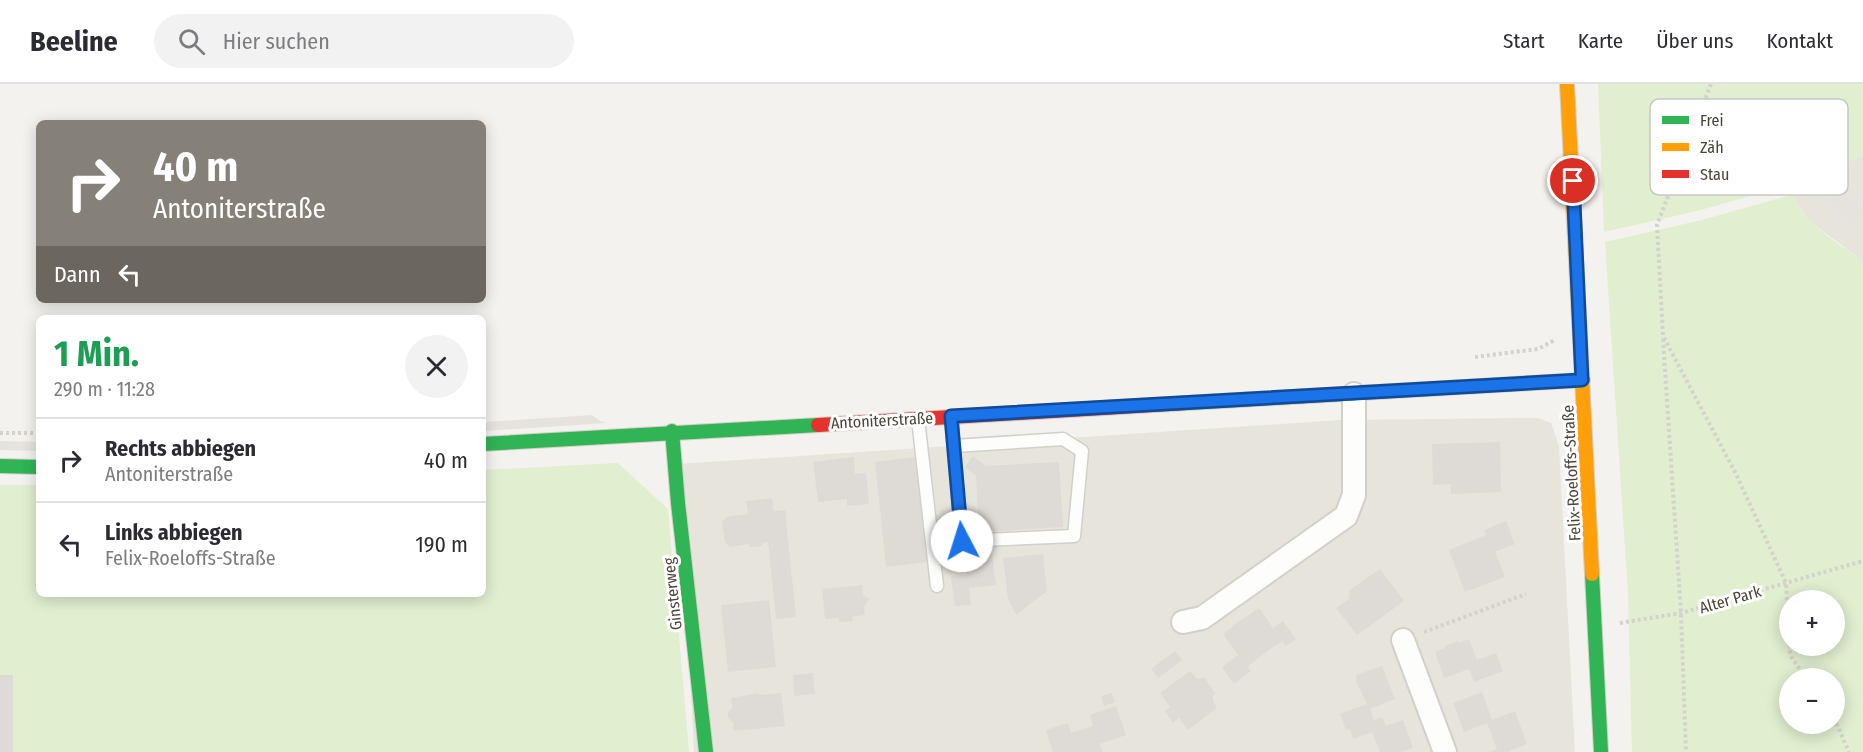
<!DOCTYPE html>
<html lang="de">
<head>
<meta charset="utf-8">
<style>
  :root { --surface:#fff; --page:#f2f2f3; --text:#2b2b33; --muted:#7c7c81; --line:#e1e1e2 }
  body { margin:0; font-family:"Fira Sans Condensed",sans-serif; background:var(--page); color:var(--text); height:100vh; display:flex; flex-direction:column; font-size:22px; white-space:nowrap }
  * { box-sizing:border-box; margin:0 }
  p { font-size:20px; color:var(--muted) }
  .icon { flex:none; width:33px; height:33px; fill:none; stroke:currentColor; stroke-width:2; stroke-linecap:round; stroke-linejoin:round }
  .map { position:relative; flex:1; overflow:hidden }
  .side { position:absolute; left:36px; top:231px; width:450px; height:282px; display:flex; flex-direction:column; background:var(--surface); border-radius:9px; box-shadow:0 3px 15px #0003 }
  .side>* { flex:none }
  .banner { position:absolute; left:36px; top:36px; width:450px; height:183px; border-radius:9px; box-shadow:0 3px 15px #0003; background:#868178; color:#fff; overflow:hidden }
  .fabs { position:absolute; left:1779px; top:506px; display:grid; gap:12px }
  .fabs a { display:grid; place-items:center; width:66px; height:66px; border-radius:50%; background:var(--surface); box-shadow:0 3px 15px #0003; font-size:30px }
  .pin { position:absolute; display:grid; place-items:center; width:51px; height:51px; color:#fff; margin:-26px; border:3px solid #fff; border-radius:50%; box-shadow:0 2px 6px #0007 }
  .me { position:absolute; width:66px; margin:-33px; rotate:355deg; stroke-linejoin:round; filter:drop-shadow(0 0 4px #0008) }
  .turn { display:flex; align-items:center; gap:21px; height:126px; padding:0 18px; font-size:27px }
  .turn .icon { width:78px; height:78px; stroke-width:2.5 }
  .turn b { display:block; font-size:42px; line-height:51px }
  .then { display:flex; align-items:center; height:57px; padding:0 18px; background:#0003; gap:12px; font-size:22px }
  .round { display:grid; place-items:center; flex:none; width:63px; height:63px; border-radius:32px; background:var(--page) }
  .overview { display:flex; align-items:center; justify-content:space-between; height:102px; padding:0 18px }
  h1 { font-size:36px; font-weight:700; line-height:45px; color:#1e9e55 }
  ul { padding:0; list-style:none }
  li { display:flex; align-items:center; gap:18px; height:84px; padding:0 18px; border-top:2px solid var(--line) }
  li div { flex:1 }
  li b { display:block; font-size:22px }
  li em { font-style:normal }
  header { display:flex; align-items:center; gap:36px; box-sizing:border-box; height:84px; padding:0 30px; background:var(--surface); border-bottom:2px solid var(--line) }
  header strong { font-size:28px }
  nav { display:flex; gap:33px; margin-inline-start:auto; font-size:21px }
  .search { width:420px; height:54px; background:var(--page); display:flex; align-items:center; gap:15px; box-sizing:border-box; padding:0 21px; border-radius:33px; color:var(--muted); font-size:22px }
  .map>svg:first-child { display:block }
  .residential { fill:#e7e4dc }
  .green { fill:#e1eecf; fill-rule:evenodd }
  .parking { fill:#e6e3df }
  .building { fill:#dedbd6 }
  .lines { fill:none; stroke-linecap:round; stroke-linejoin:round }
  .lane-casing { stroke:#d2d0cb; stroke-width:15 }
  .street-casing { stroke:#d2d0cb; stroke-width:26 }
  .fast-casing { stroke:#d3cfc5; stroke-width:16 }
  .slow-casing { stroke:#d3cfc5; stroke-width:16 }
  .jam-casing { stroke:#d3cfc5; stroke-width:16 }
  .path { stroke:#d3d2cc; stroke-width:4; stroke-dasharray:3 3; stroke-linecap:butt }
  .lane { stroke:#fdfdfc; stroke-width:12 }
  .street { stroke:#fdfdfc; stroke-width:22 }
  .fast { stroke:#30b455; stroke-width:14 }
  .slow { stroke:#ff9f0a; stroke-width:14 }
  .jam { stroke:#e5322d; stroke-width:14 }
  .route-casing { stroke:#114b97; stroke-width:15 }
  .route { stroke:#1a73e8; stroke-width:10 }
  .labels { text-anchor:middle; stroke-width:6; stroke-linejoin:round; paint-order:stroke }
  .street-label { font-size:16px; fill:#4b4439; stroke:#fff }
  .key { fill:#fff; stroke:#c9c7c4; stroke-width:1.5 }
  .key-label { font-size:16px; fill:#4b4439 }
</style>
</head>
<body>
<header>
<strong>Beeline</strong>
<div class="search"><svg class="icon" aria-label="search" viewBox="0 0 24 24"><circle cx="10" cy="10" r="6"/><path d="M15 15l6 6"/></svg>Hier suchen</div>
<nav><a>Start</a><a>Karte</a><a>Über uns</a><a>Kontakt</a></nav>
</header>
<div class="map">
<svg width="1863" height="668" viewBox="0 0 1863 668">
  <rect width="100%" height="100%" fill="#f4f2ee"/>
  <!-- residential -->
  <g class="residential">
    <path d="M1863,71V177L1809,137L1795,117L1791,96L1842,81Z"/>
    <path d="M1538,334L1551,339L1559,362L1575,668H694L679,380L1341,336Z"/>
  </g>
  <!-- green -->
  <g class="green">
    <path d="M1598,0H1863V71L1842,81L1792,95V100L1697,127L1604,148Z"/>
    <path d="M1794,110C1801,139 1840,160 1863,177V668H1632L1628,510L1605,158L1702,136ZM1790,516H1834V561H1790ZM1790,594H1834V639H1790Z"/>
    <path d="M618,379L668,425L689,668H0V401H39V510H483V386Z"/>
  </g>
  <!-- parking -->
  <g class="parking">
    <path d="M1844,104L1863,124V128L1848,142L1821,115Z"/>
    <path d="M592,331L600,337L607,339L483,347V338Z"/>
    <path d="M0,357L39,358V367L0,366Z"/>
  </g>
  <!-- building -->
  <g class="building">
    <path d="M1500,358L1501,408L1451,410V400L1433,401L1432,360Z"/>
    <path d="M973,372L986,382L1059,378L1063,443L979,448L976,392L965,383Z"/>
    <path d="M854,373L855,390L866,389L869,420L847,422V415L818,418L813,378Z"/>
    <path d="M915,373L927,478L886,483L875,378Z"/>
    <path d="M772,414L774,427L785,426L796,533L776,535L768,458L762,459V462L749,463V460L730,463L725,458L722,438L726,433L748,430L746,417Z"/>
    <path d="M1506,437L1515,460L1495,468L1505,493L1465,508L1449,466L1486,451L1484,446Z"/>
    <path d="M992,470L996,501L969,504L971,521L955,522L951,492L967,491L965,473Z"/>
    <path d="M1043,470L1047,507L1016,531L1008,515L1003,474Z"/>
    <path d="M1380,485L1404,517L1357,551L1336,524L1349,515L1350,506Z"/>
    <path d="M862,501L863,511L869,515L864,522L865,531L852,533L853,537L839,538V534L825,535L822,505Z"/>
    <path d="M769,516L776,583L728,588L721,521Z"/>
    <path d="M1259,524L1273,544L1283,537L1296,555L1286,562L1282,557L1265,569L1247,583L1251,587L1234,600L1222,583L1238,571L1223,550L1232,543V542Z"/>
    <path d="M1469,555L1477,576L1496,569L1503,587L1474,598L1469,585L1444,594L1435,568L1445,564V562L1458,557L1459,559Z"/>
    <path d="M1175,567L1182,576L1158,594L1151,585Z"/>
    <path d="M1382,582L1395,615L1370,625L1374,636L1382,633L1386,642L1403,636L1413,664L1401,668H1380L1372,648L1353,655L1350,645L1346,646L1340,630L1367,620L1356,598L1357,594L1356,591Z"/>
    <path d="M1190,587L1196,594L1200,595L1204,593L1210,602L1216,610L1213,612V617L1217,624L1188,646L1179,634L1173,639L1165,627L1170,623L1160,609Z"/>
    <path d="M813,589L815,610L794,612L793,591Z"/>
    <rect x="0" y="591" width="13" height="77"/>
    <path d="M1482,608L1492,636L1515,627L1527,660L1509,667V668H1490L1497,665L1487,639L1464,648L1453,619Z"/>
    <path d="M759,609V611L781,609L785,642L734,647L733,638L728,634V628L732,624L731,614Z"/>
    <path d="M1112,609L1115,618L1104,622L1101,612Z"/>
    <path d="M1116,622L1126,651L1100,660L1103,668H1053L1046,646L1068,639L1071,649L1093,642L1090,631Z"/>
  </g>
  <g class="lines">
    <defs>
      <g id="lane">
        <path d="M951,334L962,457L1074,452L1082,367L1063,355L954,362"/>
        <path d="M918,335L937,502"/>
      </g>
      <g id="street">
        <path d="M1183,538L1202,534L1346,432L1354,411V310"/>
        <path d="M1403,556L1445,668"/>
      </g>
      <g id="fast">
        <path d="M1187,319L1583,296"/>
        <path d="M672,347L678,419L706,668"/>
        <path d="M483,360L818,341"/>
        <path d="M0,382L39,383"/>
        <path d="M1592,490L1601,668"/>
      </g>
      <path id="slow" d="M1567,0L1592,490"/>
      <path id="jam" d="M818,341L1187,319"/>
    </defs>
    <!-- lane casing -->
    <use href="#lane" class="lane-casing"/>
    <!-- street casing -->
    <use href="#street" class="street-casing"/>
    <!-- fast casing -->
    <use href="#fast" class="fast-casing"/>
    <!-- slow casing -->
    <use href="#slow" class="slow-casing"/>
    <!-- jam casing -->
    <use href="#jam" class="jam-casing"/>
    <!-- path -->
    <g class="path">
      <path d="M1711,0L1657,141L1663,252L1736,390L1786,499L1790,571L1806,594"/>
      <path d="M1663,255L1681,529L1686,668"/>
      <path d="M1475,273L1538,265L1555,256"/>
      <path d="M0,349H39"/>
      <path d="M1620,539L1681,529L1863,477"/>
      <path d="M1424,548L1526,510"/>
      <path d="M1834,634L1849,668"/>
    </g>
    <!-- lane -->
    <use href="#lane" class="lane"/>
    <!-- street -->
    <use href="#street" class="street"/>
    <!-- fast -->
    <use href="#fast" class="fast"/>
    <!-- slow -->
    <use href="#slow" class="slow"/>
    <!-- jam -->
    <use href="#jam" class="jam"/>
  </g>
  <g class="lines">
    <defs>
      <path id="route" d="M962,457L951,332L1582,296L1573,97"/>
    </defs>
    <!-- route casing -->
    <use href="#route" class="route-casing"/>
    <!-- route -->
    <use href="#route" class="route"/>
  </g>
  <g class="labels">
    <!-- street labels -->
    <g class="street-label">
      <text transform="translate(882 336) rotate(-3)" y="6">Antoniterstraße</text>
      <text transform="translate(1571 389) rotate(-93)" y="6">Felix-Roeloffs-Straße</text>
      <text transform="translate(672 510) rotate(-96)" y="6">Ginsterweg</text>
      <text transform="translate(1730 515) rotate(-16)" y="6">Alter Park</text>
    </g>
  </g>
  <!-- legend -->
  <rect x="1650" y="15" width="198" height="96" rx="9" class="key"/>
  <rect x="1662" y="32" width="27" height="8" fill="#30b455"/>
  <rect x="1662" y="59" width="27" height="8" fill="#ff9f0a"/>
  <rect x="1662" y="86" width="27" height="8" fill="#e5322d"/>
  <g class="key-label">
    <text x="1700" y="42">Frei</text>
    <text x="1700" y="69">Zäh</text>
    <text x="1700" y="96">Stau</text>
  </g>
</svg>
<div class="fabs">
<a>+</a>
<a>−</a>
</div>
<div class="pin" style="left:1573px;top:97px;background:#d93025"><svg class="icon" aria-label="arrive" viewBox="0 0 24 24"><path d="M6 21V4h12l-3 4 3 4H6"/></svg></div>
<svg class="me" style="left:962px;top:457px" viewBox="-20 -20 40 40"><circle r="19" fill="#fff"/><path d="M0-13L10 11 0 6-10 11z" fill="#1a73e8"/></svg>
<div class="banner">
<div class="turn"><svg class="icon" aria-label="right" viewBox="0 0 24 24"><path d="M7 20v-9h11M14 6l5 5-5 5"/></svg><div><b>40 m</b>Antoniterstraße</div></div>
<div class="then">Dann<svg class="icon" aria-label="left" viewBox="0 0 24 24"><path d="M17 20v-9H6M10 6l-5 5 5 5"/></svg></div>
</div>
<section class="side">
<div class="overview"><div><h1>1 Min.</h1><p>290 m · 11:28</p></div><a class="round"><svg class="icon" aria-label="close" viewBox="0 0 24 24"><path d="M6 6l12 12M18 6L6 18"/></svg></a></div>
<ul>
<li><svg class="icon" aria-label="right" viewBox="0 0 24 24"><path d="M7 20v-9h11M14 6l5 5-5 5"/></svg><div><b>Rechts abbiegen</b><p>Antoniterstraße</p></div><em>40 m</em></li>
<li><svg class="icon" aria-label="left" viewBox="0 0 24 24"><path d="M17 20v-9H6M10 6l-5 5 5 5"/></svg><div><b>Links abbiegen</b><p>Felix-Roeloffs-Straße</p></div><em>190 m</em></li>
</ul>
</section>
</div>
</body>
</html>
